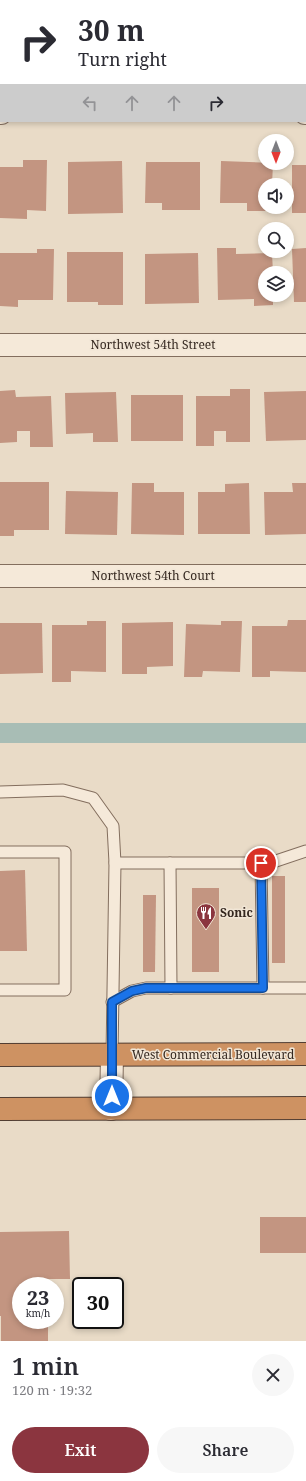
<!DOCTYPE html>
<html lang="en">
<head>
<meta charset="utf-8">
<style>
  :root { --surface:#fff; --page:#f7f7f7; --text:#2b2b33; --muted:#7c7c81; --accent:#8b353f }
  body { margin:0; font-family:"Noto Serif",serif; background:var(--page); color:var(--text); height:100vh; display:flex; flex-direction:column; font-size:15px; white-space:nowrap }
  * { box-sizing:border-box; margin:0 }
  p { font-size:13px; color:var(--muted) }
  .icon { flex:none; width:22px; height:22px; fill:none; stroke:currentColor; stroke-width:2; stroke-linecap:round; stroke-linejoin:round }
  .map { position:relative; height:1341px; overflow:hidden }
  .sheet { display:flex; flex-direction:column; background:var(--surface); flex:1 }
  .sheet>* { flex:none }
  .banner { position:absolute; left:0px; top:0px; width:306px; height:122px; box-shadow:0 2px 6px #0003; background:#fff; color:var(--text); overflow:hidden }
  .needle { width:26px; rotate:180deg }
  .tools { position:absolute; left:258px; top:134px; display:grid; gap:8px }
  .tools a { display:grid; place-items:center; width:36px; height:36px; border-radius:50%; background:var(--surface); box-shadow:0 2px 6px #0003; font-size:20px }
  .speed { position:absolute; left:12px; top:1277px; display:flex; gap:8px; font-size:20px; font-weight:700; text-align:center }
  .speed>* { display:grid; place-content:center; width:52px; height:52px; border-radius:50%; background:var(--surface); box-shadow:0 2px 6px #0003; line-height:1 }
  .speed small { font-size:10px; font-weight:400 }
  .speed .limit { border:2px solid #111; border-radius:6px; background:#fff; color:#111 }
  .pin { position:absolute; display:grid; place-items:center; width:34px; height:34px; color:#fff; margin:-17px; border:2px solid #fff; border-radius:50%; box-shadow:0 1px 4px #0007 }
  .me { position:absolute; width:44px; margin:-22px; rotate:0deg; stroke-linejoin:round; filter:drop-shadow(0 0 3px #0008) }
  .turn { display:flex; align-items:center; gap:14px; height:84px; padding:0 12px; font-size:18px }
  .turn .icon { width:52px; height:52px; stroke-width:2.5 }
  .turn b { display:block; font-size:28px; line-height:34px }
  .lanes { display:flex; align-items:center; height:38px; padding:0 12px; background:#0003; justify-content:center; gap:20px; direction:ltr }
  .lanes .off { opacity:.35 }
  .round { display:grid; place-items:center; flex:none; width:42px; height:42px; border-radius:21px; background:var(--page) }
  .summary { display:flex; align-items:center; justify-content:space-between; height:68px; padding:0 12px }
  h1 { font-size:24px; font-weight:600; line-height:30px }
  .action { display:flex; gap:8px; margin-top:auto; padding:8px 12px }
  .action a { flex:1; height:46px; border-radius:24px; background:var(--accent); color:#fff; font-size:16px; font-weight:600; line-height:46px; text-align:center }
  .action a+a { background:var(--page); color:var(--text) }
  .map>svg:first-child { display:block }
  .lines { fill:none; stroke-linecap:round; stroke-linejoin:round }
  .canal { stroke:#a8bdb5; stroke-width:20 }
  .building { fill:#c39581 }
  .lane-casing { stroke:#836e5e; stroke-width:13 }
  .street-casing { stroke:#836e5e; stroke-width:24 }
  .highway-casing { stroke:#513d32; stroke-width:24 }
  .lane { stroke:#f5e9d9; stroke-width:11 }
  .street { stroke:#f5e9d9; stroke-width:22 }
  .highway { stroke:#ce9262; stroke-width:22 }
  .route-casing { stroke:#114b97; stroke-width:10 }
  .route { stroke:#1a73e8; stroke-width:7 }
  .labels { text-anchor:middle; stroke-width:3; stroke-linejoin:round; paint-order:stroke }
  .street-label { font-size:12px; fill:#352820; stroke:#f1e6d6 }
  .poi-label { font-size:12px; font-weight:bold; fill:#352820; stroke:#f1e6d6; text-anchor:start }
</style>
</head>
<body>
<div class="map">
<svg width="306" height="1341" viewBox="0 0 306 1341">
  <rect width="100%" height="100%" fill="#e9dbc7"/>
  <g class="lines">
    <!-- canal -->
    <path class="canal" d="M0,733H306"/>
  </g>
  <!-- building -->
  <g class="building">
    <path d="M23,160H47L46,211L27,210V219L0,218V167H23Z"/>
    <path d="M122,161L123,213L68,214V162Z"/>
    <path d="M221,161L273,163L272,185H265V207H272V211H247V203H220Z"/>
    <path d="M146,162H200V210H162V203H145Z"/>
    <rect x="292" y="165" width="14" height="48"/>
    <path d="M217,248H236V254L272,253L273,273H265V295H273V305L254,306V299L218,300Z"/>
    <path d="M306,248V302H294L292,249Z"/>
    <path d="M37,249H54L53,300H18V307L0,306V253H37Z"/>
    <path d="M67,252H123V305H98V302H67Z"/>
    <path d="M198,253L199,303L145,304V254Z"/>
    <path d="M230,389H250V442H226V431H214V446H196V396H230Z"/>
    <path d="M15,390L16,397L51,396L53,447H30V431H17V442L0,443V391Z"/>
    <path d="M306,391V440L266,441L264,392Z"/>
    <path d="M116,392L118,442H93V433L66,434L65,393Z"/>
    <rect x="131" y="395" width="52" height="46"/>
    <path d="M0,482H49V530H14V536H0Z"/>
    <path d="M132,483H154V492H184V535L131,534Z"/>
    <path d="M249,483L250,534H198V492H225V484Z"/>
    <path d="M292,483H306V534L265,535L264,492H293Z"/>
    <path d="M66,491L118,492L117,535L65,534Z"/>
    <path d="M288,620H306V672L270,671V677H252V626H287Z"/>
    <path d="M87,621H106V672L71,671V682H52V625H87Z"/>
    <path d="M221,621H242L240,672L203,671L202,677H184L186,624L221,625Z"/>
    <path d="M173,622V666L147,667V674H122V623Z"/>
    <path d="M0,623H42L43,673L0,674Z"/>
    <path d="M25,870L27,951H0V871Z"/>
    <rect x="272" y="876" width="13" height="87"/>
    <rect x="192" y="888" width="27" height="84"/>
    <path d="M143,895H156L155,972H143Z"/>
    <rect x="260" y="1217" width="46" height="36"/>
    <path d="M69,1231L70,1279H47V1286H21V1320H48V1341H1V1316H0V1232Z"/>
  </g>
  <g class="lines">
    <defs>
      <g id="lane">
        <path d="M0,792L63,790L93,798L113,826L115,863L112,1055"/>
        <path d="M0,852H65V990H0"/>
        <path d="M115,863H270L306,851"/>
        <path d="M170,863L171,988"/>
        <path d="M261,863L263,988"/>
        <path d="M112,1002L132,991L146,988H306"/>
      </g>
      <g id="street">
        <path d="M0,113H1"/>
        <path d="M305,113H306"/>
        <path d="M0,345H306"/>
        <path d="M0,576H306"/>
        <path d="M111,1109L112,1055"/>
      </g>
      <g id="highway">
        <path d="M0,1055L306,1054"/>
        <path d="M0,1109L306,1108"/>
      </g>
    </defs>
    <!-- lane casing -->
    <use href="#lane" class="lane-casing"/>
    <!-- street casing -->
    <use href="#street" class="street-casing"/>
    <!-- highway casing -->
    <use href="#highway" class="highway-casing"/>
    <!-- lane -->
    <use href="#lane" class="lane"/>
    <!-- street -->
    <use href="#street" class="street"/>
    <!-- highway -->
    <use href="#highway" class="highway"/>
  </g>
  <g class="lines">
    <defs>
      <path id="route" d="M112,1096V1002L132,991L146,988H263L261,863"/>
    </defs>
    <!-- route casing -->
    <use href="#route" class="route-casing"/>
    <!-- route -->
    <use href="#route" class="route"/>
  </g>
  <!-- icons -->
  <defs>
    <symbol id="restaurant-pin" viewBox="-11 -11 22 30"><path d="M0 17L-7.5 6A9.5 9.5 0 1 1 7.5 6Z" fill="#8b353f" stroke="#f1e6d6"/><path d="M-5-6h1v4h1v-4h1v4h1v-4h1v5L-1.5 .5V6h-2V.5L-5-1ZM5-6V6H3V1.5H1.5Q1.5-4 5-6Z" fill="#fff"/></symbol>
  </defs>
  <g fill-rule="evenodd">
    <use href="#restaurant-pin" x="195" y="902" width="22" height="30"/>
  </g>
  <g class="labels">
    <!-- street labels -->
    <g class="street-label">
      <text x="153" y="349">Northwest 54th Street</text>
      <text x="153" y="580">Northwest 54th Court</text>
      <text x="213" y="1059">West Commercial Boulevard</text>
    </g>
    <!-- poi labels -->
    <g class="poi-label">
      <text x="220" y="917">Sonic</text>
    </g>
  </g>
</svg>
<div class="tools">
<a><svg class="needle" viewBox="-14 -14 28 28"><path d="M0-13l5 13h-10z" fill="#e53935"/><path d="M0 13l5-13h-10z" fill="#7c7c81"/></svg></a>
<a><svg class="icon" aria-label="sound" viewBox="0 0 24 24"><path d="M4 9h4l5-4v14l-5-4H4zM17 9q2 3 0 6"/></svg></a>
<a><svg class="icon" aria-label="search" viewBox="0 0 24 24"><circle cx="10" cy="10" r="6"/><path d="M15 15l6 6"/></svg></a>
<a><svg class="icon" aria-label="layers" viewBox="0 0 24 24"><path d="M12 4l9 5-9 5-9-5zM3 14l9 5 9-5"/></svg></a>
</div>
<div class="speed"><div>23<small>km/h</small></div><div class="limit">30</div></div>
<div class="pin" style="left:261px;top:863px;background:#d93025"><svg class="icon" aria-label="arrive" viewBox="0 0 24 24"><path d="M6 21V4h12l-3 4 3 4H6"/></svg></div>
<svg class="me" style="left:112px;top:1096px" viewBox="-20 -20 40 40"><circle r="17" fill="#1a73e8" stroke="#fff" stroke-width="3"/><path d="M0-11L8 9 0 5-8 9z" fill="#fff"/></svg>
<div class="banner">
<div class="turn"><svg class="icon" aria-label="right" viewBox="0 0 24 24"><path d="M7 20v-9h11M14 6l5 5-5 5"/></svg><div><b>30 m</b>Turn right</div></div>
<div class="lanes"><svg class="icon off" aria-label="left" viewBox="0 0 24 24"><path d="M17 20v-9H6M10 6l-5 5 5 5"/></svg><svg class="icon off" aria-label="ahead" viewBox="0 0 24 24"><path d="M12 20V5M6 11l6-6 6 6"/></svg><svg class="icon off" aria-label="ahead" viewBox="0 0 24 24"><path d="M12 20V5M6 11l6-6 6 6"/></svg><svg class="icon" aria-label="right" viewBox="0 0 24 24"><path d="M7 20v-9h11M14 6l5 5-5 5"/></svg></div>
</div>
</div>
<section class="sheet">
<div class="summary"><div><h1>1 min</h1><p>120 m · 19:32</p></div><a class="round"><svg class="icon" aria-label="close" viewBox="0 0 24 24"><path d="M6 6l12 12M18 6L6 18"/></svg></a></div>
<div class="action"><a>Exit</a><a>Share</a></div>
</section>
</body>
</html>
